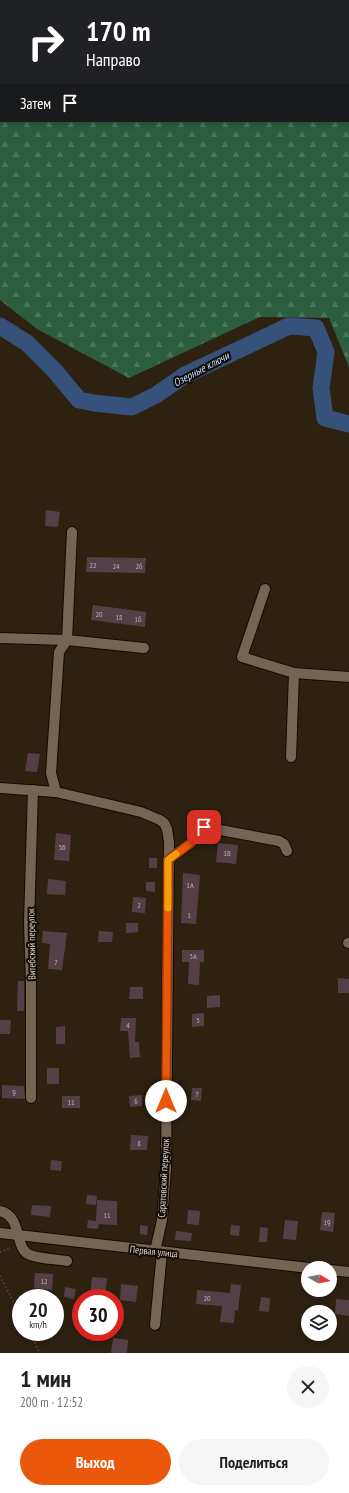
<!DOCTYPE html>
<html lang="ru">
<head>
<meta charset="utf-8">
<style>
  :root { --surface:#fff; --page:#f6f6f6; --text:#202124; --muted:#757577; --accent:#ea580c }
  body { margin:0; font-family:"PT Sans Narrow",sans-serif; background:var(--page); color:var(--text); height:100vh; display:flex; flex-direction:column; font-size:15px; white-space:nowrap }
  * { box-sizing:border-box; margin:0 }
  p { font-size:13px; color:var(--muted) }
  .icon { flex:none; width:22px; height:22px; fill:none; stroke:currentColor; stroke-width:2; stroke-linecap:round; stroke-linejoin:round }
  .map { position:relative; height:1353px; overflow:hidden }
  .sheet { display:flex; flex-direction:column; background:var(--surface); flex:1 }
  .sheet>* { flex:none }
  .hud { position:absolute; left:0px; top:0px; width:349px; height:122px; box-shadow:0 2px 6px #0003; background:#202124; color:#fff; overflow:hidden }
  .needle { width:26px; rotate:99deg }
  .fabs { position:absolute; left:301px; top:1261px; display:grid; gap:8px }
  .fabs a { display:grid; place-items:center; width:36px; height:36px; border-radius:50%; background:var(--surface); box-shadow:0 2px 6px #0003; font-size:20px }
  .speed { position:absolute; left:12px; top:1289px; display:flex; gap:8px; font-size:20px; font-weight:700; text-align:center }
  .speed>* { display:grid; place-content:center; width:52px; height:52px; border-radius:50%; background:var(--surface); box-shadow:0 2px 6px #0003; line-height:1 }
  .speed small { font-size:10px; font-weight:400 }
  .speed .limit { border:6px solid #d22; background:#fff; color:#111 }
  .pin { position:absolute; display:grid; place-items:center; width:34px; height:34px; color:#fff; margin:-17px; border-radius:8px; box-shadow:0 2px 6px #0006 }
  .me { position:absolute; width:44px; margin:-22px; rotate:0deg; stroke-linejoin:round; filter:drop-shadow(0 0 3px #0008) }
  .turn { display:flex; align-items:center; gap:14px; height:84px; padding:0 20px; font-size:18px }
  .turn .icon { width:52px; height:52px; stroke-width:2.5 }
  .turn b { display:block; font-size:28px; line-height:34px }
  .then { display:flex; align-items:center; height:38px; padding:0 20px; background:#0003; gap:8px; font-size:15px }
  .round { display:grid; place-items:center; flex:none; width:42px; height:42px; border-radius:21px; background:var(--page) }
  .summary { display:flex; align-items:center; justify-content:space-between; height:68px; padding:0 20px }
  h1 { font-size:24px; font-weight:800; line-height:30px }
  .button { display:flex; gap:8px; margin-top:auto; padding:8px 20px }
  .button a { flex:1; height:46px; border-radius:24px; background:var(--accent); color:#fff; font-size:16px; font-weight:800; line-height:46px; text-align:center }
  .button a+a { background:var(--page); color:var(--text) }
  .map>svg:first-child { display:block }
  .forest { fill:url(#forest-firs); fill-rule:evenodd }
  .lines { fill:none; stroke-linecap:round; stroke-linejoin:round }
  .river { stroke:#36517a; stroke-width:17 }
  .building { fill:#553f47 }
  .minor-casing { stroke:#150a00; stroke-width:12 }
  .path { stroke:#6a6051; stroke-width:1.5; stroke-dasharray:1 3; stroke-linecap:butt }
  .minor { stroke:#736552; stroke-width:10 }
  .route-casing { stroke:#983908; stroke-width:10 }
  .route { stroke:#ea580c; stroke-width:7 }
  .slow { stroke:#f59e0b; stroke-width:7 }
  .labels { text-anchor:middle; stroke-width:4; stroke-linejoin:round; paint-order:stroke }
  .number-label { font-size:8px; fill:#bbb0aa }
  .street-label { font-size:10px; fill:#ddd6cb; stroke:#110c05 }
  .water-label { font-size:11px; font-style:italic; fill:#bcd7ff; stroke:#110c05 }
</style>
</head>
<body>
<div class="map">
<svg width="349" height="1353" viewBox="0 0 349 1353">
  <defs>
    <pattern id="forest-firs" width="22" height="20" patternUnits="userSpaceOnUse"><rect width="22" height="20" fill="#2b5d3e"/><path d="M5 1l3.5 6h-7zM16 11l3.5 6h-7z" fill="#497459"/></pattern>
  </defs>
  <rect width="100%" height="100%" fill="#2d2110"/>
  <!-- forest -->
  <path class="forest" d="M0,0H349V367L329,318L260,317L129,378L37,329L0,300ZM1,1H348V121H1Z"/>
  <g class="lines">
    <!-- river -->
    <path class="river" d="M0,326L27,343L55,371L79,400L94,403L132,407L156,395L185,375L289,326L316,328L326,352L321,388L325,418L349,424"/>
  </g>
  <!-- building -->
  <g class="building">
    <path d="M46,510L60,512L58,527L45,526Z"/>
    <path d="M87,557L146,558L145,573L86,572Z"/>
    <path d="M93,605L146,612L145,627L91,620Z"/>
    <path d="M28,753L40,754L37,772L25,771Z"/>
    <path d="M56,833L71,835L69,861L54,860Z"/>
    <path d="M218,843L238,845L236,864L216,862Z"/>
    <rect x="149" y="858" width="8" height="10"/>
    <path d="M183,873L200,875L196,924L181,923Z"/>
    <path d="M48,879L66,881L65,895L47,894Z"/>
    <path d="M146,882H155V892L146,891Z"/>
    <path d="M133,897L146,898L145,913L132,912Z"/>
    <path d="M126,923H138V932L126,933Z"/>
    <path d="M43,931L67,933L62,970L48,969L50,944L42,943Z"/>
    <path d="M99,931L113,932L112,942H98Z"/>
    <path d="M182,950H204V962H200L199,985L188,984L189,962H182Z"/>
    <path d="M338,978L349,979V993H338Z"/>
    <path d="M18,981H24V1011H17Z"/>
    <path d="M130,987H143V999H129Z"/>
    <path d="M220,995V1007L207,1008V996Z"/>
    <path d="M204,1013V1026L192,1027V1014Z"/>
    <path d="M121,1018H136L135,1042H139L140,1057L130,1058L128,1031H120Z"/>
    <path d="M0,1020H11L10,1034H0Z"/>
    <path d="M65,1026V1044H56V1027Z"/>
    <rect x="47" y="1068" width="12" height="16"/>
    <path d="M2,1085L24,1086L25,1099L2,1098Z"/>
    <path d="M192,1088H202L201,1101L191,1100Z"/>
    <path d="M142,1095V1106L130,1107L129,1096Z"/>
    <rect x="62" y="1096" width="18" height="12"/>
    <path d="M131,1135L148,1136L147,1150H130Z"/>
    <path d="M51,1160L62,1161L61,1171L50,1170Z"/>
    <path d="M87,1195L97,1196L96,1205L86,1204Z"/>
    <path d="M97,1200L117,1201V1225L99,1224L98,1229L87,1228L88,1220L96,1221Z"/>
    <path d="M32,1205L51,1206L50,1217L31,1215Z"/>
    <path d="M188,1210L200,1211L199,1225L187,1224Z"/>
    <path d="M322,1212L335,1213L333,1232L320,1230Z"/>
    <path d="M285,1220L298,1221L296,1240L283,1239Z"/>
    <path d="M140,1225L148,1226L147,1235L140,1234Z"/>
    <path d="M231,1225L240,1226L239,1236L230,1235Z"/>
    <path d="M260,1227L268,1228L267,1242H259Z"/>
    <path d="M176,1231L192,1233L191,1241L175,1240Z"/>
    <path d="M35,1273L53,1274L52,1290L34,1288Z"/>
    <path d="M92,1277L107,1278L105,1297L90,1296Z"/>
    <path d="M121,1284L138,1286L136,1302L120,1300Z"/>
    <path d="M231,1284L241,1285L238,1311L235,1310L234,1323L220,1322L222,1306L196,1304L197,1290L230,1293Z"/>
    <path d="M65,1287L76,1289L74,1299L64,1297Z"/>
    <path d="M261,1297L270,1298L269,1312L259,1311Z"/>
    <path d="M336,1299L349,1300V1316L335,1314Z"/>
    <path d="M113,1338L128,1340L127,1353H111Z"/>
  </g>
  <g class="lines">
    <defs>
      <g id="minor">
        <path d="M265,589L242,657L294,673L291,757"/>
        <path d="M0,638L67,640L144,648"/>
        <path d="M294,673L349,677"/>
        <path d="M0,788L56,792L141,812L160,820L164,823L167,829L169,842L166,1169L162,1220L155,1251"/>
        <path d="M56,792L51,773L59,652L67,640L72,532"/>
        <path d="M168,860L192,842L204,827L279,841L284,844L287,851"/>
        <path d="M348,943H349"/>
        <path d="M31,1098V983L29,923L33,790"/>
        <path d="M0,1211C23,1216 14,1250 30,1255C41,1259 56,1259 67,1261"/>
        <path d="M0,1233L309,1268"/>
        <path d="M330,1270L349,1272"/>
        <path d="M155,1325L162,1252"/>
      </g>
    </defs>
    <!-- minor casing -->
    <use href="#minor" class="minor-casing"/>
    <!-- path -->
    <g class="path">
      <path d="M0,1252L11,1248"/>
      <path d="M0,1276L21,1316"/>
      <path d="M29,1332L40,1353"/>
    </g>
    <!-- minor -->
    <use href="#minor" class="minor"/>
  </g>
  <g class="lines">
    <defs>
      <path id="route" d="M166,1101L168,860L192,842L204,827"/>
    </defs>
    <!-- route casing -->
    <use href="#route" class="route-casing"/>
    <!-- route -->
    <use href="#route" class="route"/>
    <!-- slow -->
    <path class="slow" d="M168,908V860L176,854"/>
  </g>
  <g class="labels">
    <!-- number labels -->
    <g class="number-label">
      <text x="93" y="568">22</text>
      <text x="116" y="569">24</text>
      <text x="139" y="569">26</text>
      <text x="99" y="617">20</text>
      <text x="119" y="620">18</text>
      <text x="138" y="622">16</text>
      <text x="62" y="850">5Б</text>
      <text x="227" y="856">1В</text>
      <text x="190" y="888">1А</text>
      <text x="139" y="908">2</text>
      <text x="189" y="918">1</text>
      <text x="193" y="959">3А</text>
      <text x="56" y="965">7</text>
      <text x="198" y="1023">5</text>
      <text x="128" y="1028">4</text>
      <text x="14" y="1095">9</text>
      <text x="197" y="1097">7</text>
      <text x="136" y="1104">6</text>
      <text x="71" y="1105">11</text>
      <text x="139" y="1146">8</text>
      <text x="107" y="1218">11</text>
      <text x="327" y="1225">19</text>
      <text x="44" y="1284">12</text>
      <text x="207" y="1301">20</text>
    </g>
    <!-- street labels -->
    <g class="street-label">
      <text transform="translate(31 944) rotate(-91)" y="4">Витебский переулок</text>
      <text transform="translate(163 1178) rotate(-87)" y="4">Саратовский переулок</text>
      <text transform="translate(154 1251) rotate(6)" y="4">Первая улица</text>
    </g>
    <!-- water labels -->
    <g class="water-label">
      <text transform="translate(201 369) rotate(-28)" y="4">Озерные ключи</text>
    </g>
  </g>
</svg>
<div class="fabs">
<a><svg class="needle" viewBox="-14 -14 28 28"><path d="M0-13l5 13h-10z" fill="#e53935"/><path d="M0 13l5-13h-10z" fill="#757577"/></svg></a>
<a><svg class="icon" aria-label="layers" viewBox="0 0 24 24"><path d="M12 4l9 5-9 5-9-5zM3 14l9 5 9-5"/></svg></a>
</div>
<div class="speed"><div>20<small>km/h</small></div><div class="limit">30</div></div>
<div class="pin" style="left:204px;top:827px;background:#d93025"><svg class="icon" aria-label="arrive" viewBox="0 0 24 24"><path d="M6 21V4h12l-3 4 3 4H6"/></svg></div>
<svg class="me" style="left:166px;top:1101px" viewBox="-20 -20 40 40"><circle r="19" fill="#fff"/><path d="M0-13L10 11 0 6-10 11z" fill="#ea580c"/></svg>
<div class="hud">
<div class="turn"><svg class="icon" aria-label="right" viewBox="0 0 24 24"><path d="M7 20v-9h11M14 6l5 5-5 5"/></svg><div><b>170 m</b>Направо</div></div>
<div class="then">Затем<svg class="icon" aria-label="arrive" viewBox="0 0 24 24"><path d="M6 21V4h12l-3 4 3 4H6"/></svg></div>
</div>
</div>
<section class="sheet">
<div class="summary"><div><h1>1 мин</h1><p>200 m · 12:52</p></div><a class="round"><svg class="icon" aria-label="close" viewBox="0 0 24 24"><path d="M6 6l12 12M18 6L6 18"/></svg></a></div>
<div class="button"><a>Выход</a><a>Поделиться</a></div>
</section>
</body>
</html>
